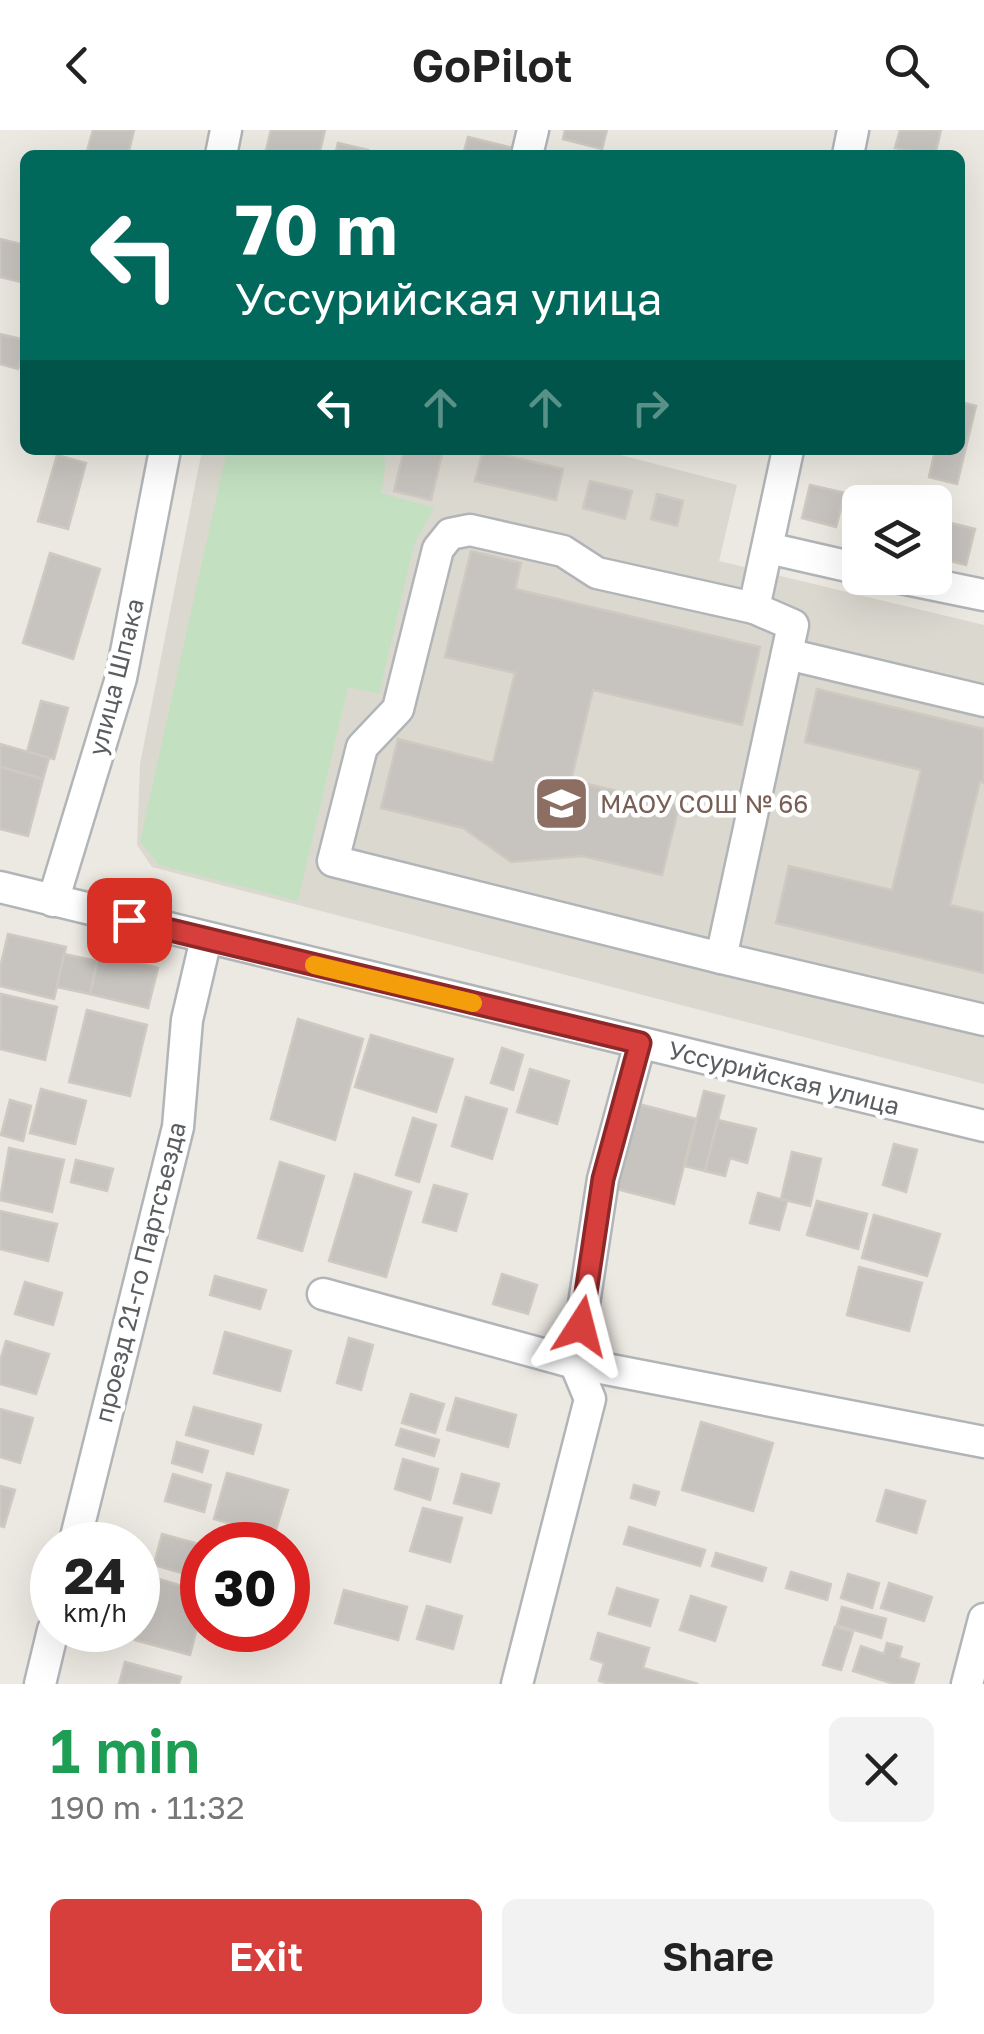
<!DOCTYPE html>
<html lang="en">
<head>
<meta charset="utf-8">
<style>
  :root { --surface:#fff; --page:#f2f2f2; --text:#222; --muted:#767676; --accent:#d73f3d }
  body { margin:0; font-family:"Golos Text",sans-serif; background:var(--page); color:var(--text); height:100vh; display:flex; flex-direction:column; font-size:38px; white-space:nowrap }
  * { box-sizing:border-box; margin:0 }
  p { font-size:32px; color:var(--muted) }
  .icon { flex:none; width:55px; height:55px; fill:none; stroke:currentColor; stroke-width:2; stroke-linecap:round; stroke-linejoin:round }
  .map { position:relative; height:1554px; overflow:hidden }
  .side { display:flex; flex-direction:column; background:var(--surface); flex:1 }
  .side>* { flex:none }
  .banner { position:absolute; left:20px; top:20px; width:945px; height:305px; border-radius:15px; box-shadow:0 10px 40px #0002; background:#00695c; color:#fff; overflow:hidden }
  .fabs { position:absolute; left:842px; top:355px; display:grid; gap:20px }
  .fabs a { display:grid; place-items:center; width:110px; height:110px; border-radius:15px; background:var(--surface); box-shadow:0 10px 40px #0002; font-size:50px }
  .speed { position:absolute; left:30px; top:1392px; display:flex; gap:20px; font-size:50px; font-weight:700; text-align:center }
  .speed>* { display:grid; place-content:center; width:130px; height:130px; border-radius:50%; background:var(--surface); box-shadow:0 10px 40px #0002; line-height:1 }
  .speed small { font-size:25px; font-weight:400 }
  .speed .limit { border:15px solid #d22; background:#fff; color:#111 }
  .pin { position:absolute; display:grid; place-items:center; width:85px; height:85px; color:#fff; margin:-42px; border-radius:20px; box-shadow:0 5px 15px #0006 }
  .me { position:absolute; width:110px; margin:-55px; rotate:9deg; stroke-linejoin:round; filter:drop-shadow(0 0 8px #0008) }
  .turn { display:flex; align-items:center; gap:35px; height:210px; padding:0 50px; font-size:45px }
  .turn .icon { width:130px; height:130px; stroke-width:2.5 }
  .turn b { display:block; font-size:70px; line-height:85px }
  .lanes { display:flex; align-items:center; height:95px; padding:0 50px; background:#0003; justify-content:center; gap:50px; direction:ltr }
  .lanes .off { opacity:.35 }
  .round { display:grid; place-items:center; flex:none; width:105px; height:105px; border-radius:15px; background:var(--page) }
  .headline { display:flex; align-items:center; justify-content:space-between; height:170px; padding:0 50px }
  h1 { font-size:60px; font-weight:600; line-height:75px; color:#1e9e55 }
  .button { display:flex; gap:20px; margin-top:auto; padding:20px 50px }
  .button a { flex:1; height:115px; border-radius:15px; background:var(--accent); color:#fff; font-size:40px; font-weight:600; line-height:115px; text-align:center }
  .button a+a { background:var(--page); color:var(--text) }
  header { display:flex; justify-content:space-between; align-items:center; height:130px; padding:0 50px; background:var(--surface); font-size:45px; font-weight:600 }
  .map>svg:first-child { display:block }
  .education { fill:#dbd8d0 }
  .green { fill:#c3e1c1 }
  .building { fill:#c7c3bf; stroke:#cfcac1; stroke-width:2.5 }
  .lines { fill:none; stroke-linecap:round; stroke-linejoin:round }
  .minor-casing { stroke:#b2b5b8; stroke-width:35 }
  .minor { stroke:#fff; stroke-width:30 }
  .route-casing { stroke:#8c2928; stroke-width:25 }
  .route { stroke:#d73f3d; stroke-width:18 }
  .slow { stroke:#f59e0b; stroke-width:18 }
  .labels { text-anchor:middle; stroke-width:9; stroke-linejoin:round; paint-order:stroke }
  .street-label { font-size:25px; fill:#5a5e61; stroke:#fff }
  .education-label { font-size:25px; fill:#785e54; stroke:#fff; text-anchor:start }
</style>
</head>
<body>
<header><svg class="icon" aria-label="back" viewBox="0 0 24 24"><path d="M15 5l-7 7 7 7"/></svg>GoPilot<svg class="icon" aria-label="search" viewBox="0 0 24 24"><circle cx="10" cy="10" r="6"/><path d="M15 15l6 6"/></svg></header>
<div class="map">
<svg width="984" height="1554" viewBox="0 0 984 1554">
  <rect width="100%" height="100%" fill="#ece9e2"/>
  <!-- education -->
  <path class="education" d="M202,320H601L737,355L719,431L984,495V954L152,737L137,715L140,634Z"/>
  <!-- green -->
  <path class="green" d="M227,320H384L385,339L381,363L434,378L414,415L379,564L348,557L298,771L159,735L140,711Z"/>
  <!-- building -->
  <g class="building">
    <path d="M93,0H134L128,25H86Z"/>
    <path d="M271,0H325L319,25H265Z"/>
    <path d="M565,0H607L602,19L563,9Z"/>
    <path d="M900,0H941L935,25L895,18Z"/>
    <path d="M468,7L513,18L512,25H463Z"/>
    <path d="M338,13L368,20L367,25H335Z"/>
    <path d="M0,109L25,115V153L0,147Z"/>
    <path d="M0,204L25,210L18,239L0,234Z"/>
    <path d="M960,272L976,276L957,354L929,347L935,320H960Z"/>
    <path d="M404,320H443L431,370L394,361Z"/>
    <path d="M483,320L563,339L556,370L475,351Z"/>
    <path d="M57,325L86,333L68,399L38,391Z"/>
    <path d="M590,351L632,361L625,389L583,378Z"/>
    <path d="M810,355L845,363L836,397L802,388Z"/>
    <path d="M657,364L683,371L677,396L651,389Z"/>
    <path d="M855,377L860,378V411L847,408Z"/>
    <path d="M935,389L975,399L966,435L946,430L941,451L935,448Z"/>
    <path d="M471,421L521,433L515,459L760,517L742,595L593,560L571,650L679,676L662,745L583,726L511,732L463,698L381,678L398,609L493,633L515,543L445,527Z"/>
    <path d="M50,423L100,439L73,529L23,513Z"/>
    <path d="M817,559L984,599V653L980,651L950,775L984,783V843L776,793L789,736L892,760L921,640L805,612Z"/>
    <path d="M41,571L68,578L54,629L27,622Z"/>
    <path d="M0,614L49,628L43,649L0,637Z"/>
    <path d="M0,637L43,649L28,706L0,699Z"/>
    <path d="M8,804L66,817L54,869L0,856V838Z"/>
    <path d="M99,823L158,838L148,878L90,864Z"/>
    <path d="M64,824L97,831L90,864L57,857Z"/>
    <path d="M1,864L57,877L45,930L0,919Z"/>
    <path d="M87,880L147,895L130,966L69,952Z"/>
    <path d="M298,889L363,909L335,1010L271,989Z"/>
    <path d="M371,905L453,929L436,982L355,957Z"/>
    <path d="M502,918L523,925L513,960L491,953Z"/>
    <path d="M530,939L569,951L557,994L517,982Z"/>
    <path d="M41,959L86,971L75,1014L30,1003Z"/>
    <path d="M704,961L724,966L705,1041L685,1036Z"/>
    <path d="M466,967L507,979L492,1029L452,1016Z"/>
    <path d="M10,970L31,976L23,1011L1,1005Z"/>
    <path d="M639,974L696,989L674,1074L617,1059Z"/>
    <path d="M413,988L436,995L419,1052L396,1045Z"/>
    <path d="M718,990L756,999L747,1033L730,1028L725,1046L705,1041Z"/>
    <path d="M894,1014L917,1020L906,1062L883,1055Z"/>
    <path d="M9,1018L64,1030L52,1082L0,1070Z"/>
    <path d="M792,1022L821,1029L810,1076L781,1069Z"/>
    <path d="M76,1030L113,1039L107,1061L71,1052Z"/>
    <path d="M280,1032L324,1046L302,1121L258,1108Z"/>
    <path d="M355,1044L411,1062L386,1147L329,1131Z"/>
    <path d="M434,1055L467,1064L456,1101L423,1092Z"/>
    <path d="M758,1063L787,1071L779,1100L750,1093Z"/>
    <path d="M817,1071L867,1084L858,1119L807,1105Z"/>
    <path d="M0,1081L57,1094L48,1131L0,1119Z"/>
    <path d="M874,1085L940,1104L927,1146L862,1128Z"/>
    <path d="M859,1137L922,1153L909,1201L847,1185Z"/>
    <path d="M502,1144L537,1155L528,1184L493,1174Z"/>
    <path d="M215,1146L266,1160L260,1179L210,1165Z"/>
    <path d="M25,1152L62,1163L53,1195L15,1184Z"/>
    <path d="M225,1202L291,1221L280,1261L214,1243Z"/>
    <path d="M349,1208L373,1215L361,1260L337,1253Z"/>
    <path d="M6,1211L49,1224L36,1264L0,1254V1231Z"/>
    <path d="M411,1264L444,1274L435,1303L402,1293Z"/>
    <path d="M456,1268L516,1285L508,1317L447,1300Z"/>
    <path d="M194,1277L261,1295L253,1324L186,1305Z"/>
    <path d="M0,1279L33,1288L20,1333L0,1327Z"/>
    <path d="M701,1292L773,1313L753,1381L682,1360Z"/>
    <path d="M401,1299L439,1310L434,1326L396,1315Z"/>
    <path d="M177,1312L208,1321L202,1342L172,1333Z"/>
    <path d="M403,1329L438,1339L430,1370L395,1359Z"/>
    <path d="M227,1343L288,1360L274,1406L214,1389Z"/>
    <path d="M173,1344L211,1355L204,1382L165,1371Z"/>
    <path d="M462,1344L499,1354L491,1383L454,1373Z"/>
    <path d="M634,1355L659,1362L655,1375L631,1368Z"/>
    <path d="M0,1356L15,1360L4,1397L0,1396Z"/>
    <path d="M886,1360L925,1371L916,1403L877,1391Z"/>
    <path d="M423,1378L462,1388L450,1432L410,1421Z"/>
    <path d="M629,1397L705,1420L700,1436L624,1414Z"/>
    <path d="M162,1404L202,1415V1449L154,1435Z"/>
    <path d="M716,1423L766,1438L762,1451L712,1436Z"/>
    <path d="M791,1442L831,1454L827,1470L786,1458Z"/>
    <path d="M848,1444L879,1453L872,1478L841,1468Z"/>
    <path d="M152,1447L202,1462V1479L190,1525L135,1510Z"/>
    <path d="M889,1453L932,1467L924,1491L881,1478Z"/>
    <path d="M617,1458L658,1470L650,1496L609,1484Z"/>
    <path d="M344,1460L407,1477L398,1510L335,1493Z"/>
    <path d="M691,1466L726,1477L715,1511L680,1500Z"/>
    <path d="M427,1476L462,1486L453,1519L417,1509Z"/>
    <path d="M842,1477L886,1489L881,1508L837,1495Z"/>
    <path d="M835,1497L853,1502L841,1540L823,1535Z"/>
    <path d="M598,1503L649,1518L643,1538L698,1554H609L599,1551L604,1533L591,1529Z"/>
    <path d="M887,1513L902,1517L899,1528L919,1534L913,1554H894L853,1541L861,1516L884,1524Z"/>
    <path d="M125,1532L181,1547L179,1554H119Z"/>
  </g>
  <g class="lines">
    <defs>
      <g id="minor">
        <path d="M221,25L226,0"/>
        <path d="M527,25L533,0"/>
        <path d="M848,25L853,0"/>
        <path d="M788,320L754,478L793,495L721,828L984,890"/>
        <path d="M768,418L860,439"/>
        <path d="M901,448L984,465"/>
        <path d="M787,524L984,571"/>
        <path d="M0,757L984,996"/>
        <path d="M53,771L121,548L165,320"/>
        <path d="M721,828L333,731L362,617L398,579L438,419L450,404L470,400L563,421L597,443L754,478"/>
        <path d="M323,1164L575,1233L984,1312"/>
        <path d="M74,1415L178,997L187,890L206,809"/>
        <path d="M40,1554L53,1500"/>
        <path d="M517,1554L590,1269L575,1233L603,1049L640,913"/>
        <path d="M967,1554L984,1489"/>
      </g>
    </defs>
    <!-- minor casing -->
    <use href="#minor" class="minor-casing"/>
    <!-- minor -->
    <use href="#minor" class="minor"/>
  </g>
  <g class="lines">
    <defs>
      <path id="route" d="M129,790L640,913L603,1049L581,1196"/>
    </defs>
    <!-- route casing -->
    <use href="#route" class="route-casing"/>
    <!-- route -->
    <use href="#route" class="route"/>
    <!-- slow -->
    <path class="slow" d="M314,835L473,873"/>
  </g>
  <!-- icons -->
  <defs>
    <symbol id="school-square" viewBox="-11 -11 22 22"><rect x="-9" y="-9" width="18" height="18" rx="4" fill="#8d6e63" stroke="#fff"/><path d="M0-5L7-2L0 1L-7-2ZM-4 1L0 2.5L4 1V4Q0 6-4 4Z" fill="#fff"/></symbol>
  </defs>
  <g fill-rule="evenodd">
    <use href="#school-square" x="530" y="642" width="63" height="63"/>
  </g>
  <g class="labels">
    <!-- street labels -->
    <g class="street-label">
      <text transform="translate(116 547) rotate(-76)" y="9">улица Шпака</text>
      <text transform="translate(784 948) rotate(14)" y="9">Уссурийская улица</text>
      <text transform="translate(140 1142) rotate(-76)" y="9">проезд 21-го Партсъезда</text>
    </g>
    <!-- education labels -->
    <g class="education-label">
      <text x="600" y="683">МАОУ СОШ № 66</text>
    </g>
  </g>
</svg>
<div class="fabs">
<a><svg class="icon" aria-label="layers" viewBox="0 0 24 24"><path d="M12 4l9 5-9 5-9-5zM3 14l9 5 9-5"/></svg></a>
</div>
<div class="speed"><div>24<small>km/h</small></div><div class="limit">30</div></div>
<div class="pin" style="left:129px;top:790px;background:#d93025"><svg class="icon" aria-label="arrive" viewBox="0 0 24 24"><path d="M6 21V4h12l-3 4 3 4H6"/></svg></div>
<svg class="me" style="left:581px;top:1196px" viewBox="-20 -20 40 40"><path d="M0-17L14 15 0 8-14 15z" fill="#d73f3d" stroke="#fff" stroke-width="4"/></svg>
<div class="banner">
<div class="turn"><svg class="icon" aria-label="left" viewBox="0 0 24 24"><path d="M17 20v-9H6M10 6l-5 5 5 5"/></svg><div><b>70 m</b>Уссурийская улица</div></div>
<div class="lanes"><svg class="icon" aria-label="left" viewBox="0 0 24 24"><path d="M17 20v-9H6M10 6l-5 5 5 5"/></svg><svg class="icon off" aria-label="ahead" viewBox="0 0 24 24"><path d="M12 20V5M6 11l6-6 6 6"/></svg><svg class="icon off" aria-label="ahead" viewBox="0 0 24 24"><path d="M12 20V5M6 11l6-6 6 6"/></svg><svg class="icon off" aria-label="right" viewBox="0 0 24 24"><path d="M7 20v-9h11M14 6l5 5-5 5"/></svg></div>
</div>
</div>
<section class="side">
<div class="headline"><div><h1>1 min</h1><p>190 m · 11:32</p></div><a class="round"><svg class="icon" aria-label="close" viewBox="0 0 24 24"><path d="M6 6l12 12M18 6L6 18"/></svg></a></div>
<div class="button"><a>Exit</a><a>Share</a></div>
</section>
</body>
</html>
